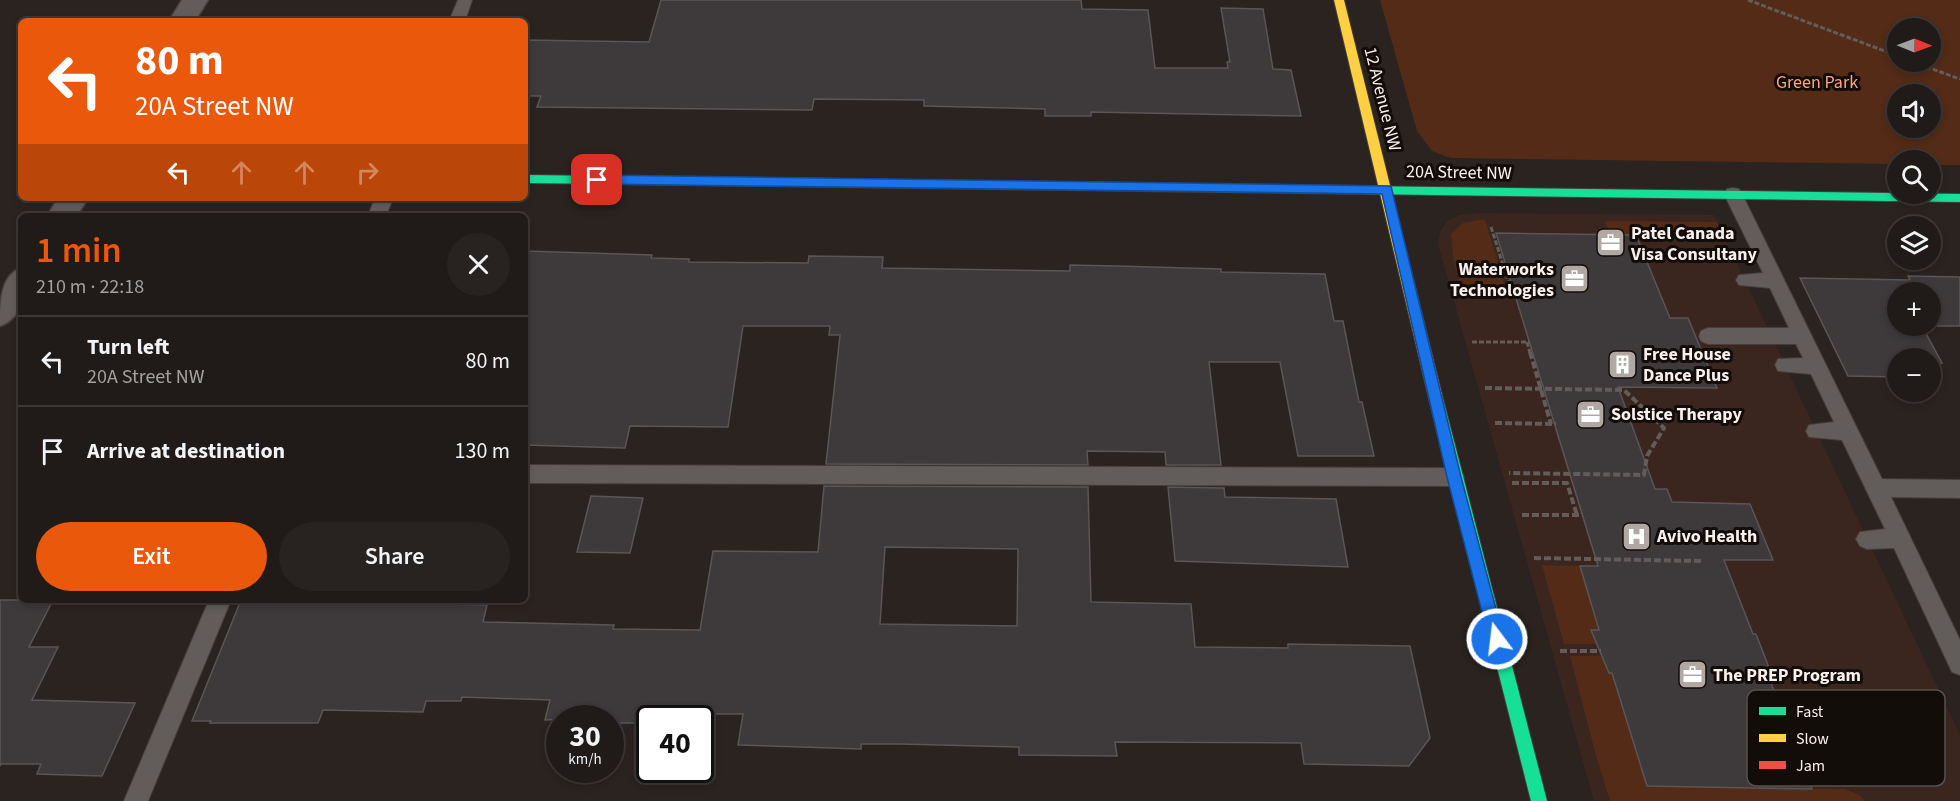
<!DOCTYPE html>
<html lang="en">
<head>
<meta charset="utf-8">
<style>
  :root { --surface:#201a18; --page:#282321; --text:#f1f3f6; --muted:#a2a1a2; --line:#3d3837; --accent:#ea580c }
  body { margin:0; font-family:"Source Sans 3",sans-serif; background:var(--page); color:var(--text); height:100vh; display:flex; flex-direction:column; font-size:22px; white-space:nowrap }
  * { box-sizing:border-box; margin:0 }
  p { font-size:20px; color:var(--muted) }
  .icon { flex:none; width:33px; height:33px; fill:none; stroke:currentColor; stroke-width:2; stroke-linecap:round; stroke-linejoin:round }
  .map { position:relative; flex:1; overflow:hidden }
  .panel { position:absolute; left:18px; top:213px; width:510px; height:390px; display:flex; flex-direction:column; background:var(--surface); border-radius:9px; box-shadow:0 3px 9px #0003,0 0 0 2px var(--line) }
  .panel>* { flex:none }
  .top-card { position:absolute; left:18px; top:18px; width:510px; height:183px; border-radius:9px; box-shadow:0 3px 9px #0003,0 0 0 2px var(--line); background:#ea580c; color:#fff; overflow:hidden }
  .needle { width:39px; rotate:91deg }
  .buttons { position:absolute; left:1887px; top:18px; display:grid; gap:12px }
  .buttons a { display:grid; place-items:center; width:54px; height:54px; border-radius:50%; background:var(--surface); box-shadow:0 3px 9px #0003,0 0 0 2px var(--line); font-size:30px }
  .speed { position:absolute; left:546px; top:705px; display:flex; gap:12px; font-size:30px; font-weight:700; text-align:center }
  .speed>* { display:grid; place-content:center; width:78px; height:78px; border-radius:50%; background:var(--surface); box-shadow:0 3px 9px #0003,0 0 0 2px var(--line); line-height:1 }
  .speed small { font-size:15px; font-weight:400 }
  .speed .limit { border:3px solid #111; border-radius:9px; background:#fff; color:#111 }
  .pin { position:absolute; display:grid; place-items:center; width:51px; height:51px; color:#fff; margin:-26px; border-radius:12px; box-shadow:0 3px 9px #0006 }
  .me { position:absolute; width:66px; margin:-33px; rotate:345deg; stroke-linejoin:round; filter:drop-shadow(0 0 4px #0008) }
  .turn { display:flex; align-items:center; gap:21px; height:126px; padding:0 18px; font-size:27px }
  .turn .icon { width:78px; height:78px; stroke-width:2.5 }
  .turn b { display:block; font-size:42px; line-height:51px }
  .lanes { display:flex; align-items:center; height:57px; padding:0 18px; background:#0003; justify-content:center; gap:30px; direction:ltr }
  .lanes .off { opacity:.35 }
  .round { display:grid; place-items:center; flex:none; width:63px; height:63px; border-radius:32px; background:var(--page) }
  .overview { display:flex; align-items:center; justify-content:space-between; height:102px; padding:0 18px }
  h1 { font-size:36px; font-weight:600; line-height:45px; color:var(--accent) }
  .primary-button { display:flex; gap:12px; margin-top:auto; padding:12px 18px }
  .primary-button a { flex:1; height:69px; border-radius:36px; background:var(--accent); color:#fff; font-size:24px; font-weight:600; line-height:69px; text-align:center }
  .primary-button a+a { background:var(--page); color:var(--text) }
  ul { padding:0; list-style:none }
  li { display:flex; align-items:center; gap:18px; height:90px; padding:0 18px; border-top:2px solid var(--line) }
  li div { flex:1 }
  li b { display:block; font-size:22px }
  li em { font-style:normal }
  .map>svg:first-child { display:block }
  .built { fill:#3a261e }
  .green { fill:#532b17; fill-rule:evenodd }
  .building { fill:#3e3a3b; stroke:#595658; stroke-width:1.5; fill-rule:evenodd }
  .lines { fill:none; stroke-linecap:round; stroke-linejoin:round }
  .lane-casing { stroke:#453e3c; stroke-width:2 }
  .street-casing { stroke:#453e3c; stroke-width:3 }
  .fast-casing { stroke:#453e3c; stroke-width:2 }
  .slow-casing { stroke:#453e3c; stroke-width:2 }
  .jam-casing { stroke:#453e3c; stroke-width:2 }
  .path-far1 { stroke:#625c5a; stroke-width:3; stroke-dasharray:5 2; stroke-linecap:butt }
  .path { stroke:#625c5a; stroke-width:4; stroke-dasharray:7 3; stroke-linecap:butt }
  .lane { fill:#625c5a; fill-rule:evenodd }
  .street { fill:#625c5a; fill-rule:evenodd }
  .fast { fill:#16e098; fill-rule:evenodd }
  .slow { fill:#ffcf43; fill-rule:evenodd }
  .jam { fill:#f24e42; fill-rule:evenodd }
  .route { fill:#1a73e8; stroke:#114b97; stroke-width:1.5 }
  .labels { text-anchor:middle; stroke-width:6; stroke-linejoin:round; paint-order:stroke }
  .park-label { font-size:18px; fill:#fda57d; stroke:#130d0a }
  .street-label { font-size:18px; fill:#f9efeb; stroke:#130d0a }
  .poi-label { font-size:18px; font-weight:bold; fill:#f9efeb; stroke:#130d0a; text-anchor:start }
  .key { fill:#130d0a; stroke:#58514e; stroke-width:1.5 }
  .key-label { font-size:16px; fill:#f9efeb }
</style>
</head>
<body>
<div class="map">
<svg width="1960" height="801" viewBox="0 0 1960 801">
  <rect width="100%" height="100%" fill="#2b2320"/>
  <!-- built -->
  <path class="built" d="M1479,213L1714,215L1960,735V801H1594L1438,244L1440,232L1447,221L1459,215Z"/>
  <!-- green -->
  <g class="green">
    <path d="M1380,0H1960V165H1931L1930,160H1898L1897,164L1451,158L1432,151L1417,131ZM1930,28V62H1898V28ZM1898,94H1930V128H1898Z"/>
    <path d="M1485,219L1507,293H1463L1454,263L1451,234L1463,223Z"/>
    <path d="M1605,221L1717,222L1726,240L1638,239L1636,235H1610Z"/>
    <path d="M1542,565L1580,566L1599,630V644H1564Z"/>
    <path d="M1570,656H1604L1609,673H1612L1647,786L1845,789L1859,795L1865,801H1610L1595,752Z"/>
  </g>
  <!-- building -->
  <g class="building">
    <path d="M661,0H1081L1082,9L1148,10L1155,68H1228L1227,62H1230L1221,8L1263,9L1273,69L1291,70L1301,116L1091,112V116H1045V109L924,106V100L814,99L812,110L537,107L541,96H525V40L649,42Z"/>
    <path d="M1496,233L1636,235L1670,318H1688L1717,388L1618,387L1655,489H1667L1672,502L1750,504L1773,560H1724L1753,634H1756L1773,678H1769L1812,789L1647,786L1612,673H1609L1591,630H1599L1580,566H1598Z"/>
    <path d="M525,251L652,255L651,258L689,259V262L808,263L809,256L883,257L882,268L1070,271V265L1117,266L1221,269V272L1325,274L1334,321H1343L1359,402H1362L1374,456H1298L1280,362H1209L1221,465H1166L1165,452L1087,451L1088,465L826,464L840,335H829L830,326H743L728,427L630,426L625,448L525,445Z"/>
    <path d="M1908,276L1960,277V326H1922L1942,363H1930V358H1898V377L1848,376L1800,278L1910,280ZM1898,292H1930V326H1898Z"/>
    <path d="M824,486L1088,487L1091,602L1191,604L1195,647L1288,648V644L1410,646L1430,738L1409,766L1304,764L1301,743L1115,742L1117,756L1019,755V747L900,744H861V749L738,745L743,714H670L669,718H650V723H610V718L545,720L550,700L462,697L461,701H426L423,712L323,710L318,723H210L211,721H192L241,600L449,601L448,604L487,605L483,622L614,625L613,629L700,630L713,551L818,552ZM885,547L1018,549L1017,626L880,624Z"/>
    <path d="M1168,487L1224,488L1225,497L1336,499L1348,567L1175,561Z"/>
    <path d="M591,496L643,498L630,553L577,552Z"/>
    <path d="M0,600H53L29,647H58L32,700L135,703L102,776L37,774L41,764H1L0,766Z"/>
  </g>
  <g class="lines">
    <defs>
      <g id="lane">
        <path d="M458,0H472L465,21H449Z"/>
        <path d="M1733,188L1739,189L1742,194L1882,479L1960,480V498L1891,497L1960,640V675L1952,672L1894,548L1867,549L1860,546L1856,539L1860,532L1885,529L1842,440L1809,437L1806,431L1809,425L1834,422L1811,374L1778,371L1775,365L1778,359L1803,358L1796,344H1708L1701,341L1699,336L1701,331L1708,328H1789L1770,288L1739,285L1736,280L1739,275L1763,273L1724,194L1727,189Z"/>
        <path d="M375,198H393L386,216H368Z"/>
        <path d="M525,465L1454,468L1461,471L1464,477L1461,483L1454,486L525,483Z"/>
        <path d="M209,600H231L148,801H124Z"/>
      </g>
      <g id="street">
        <path d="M182,0H208L195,21H169Z"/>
        <path d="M58,198H88L77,216H47Z"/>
        <path d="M21,268C21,291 26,317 0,326C0,303 0,276 21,268Z"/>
      </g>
      <g id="fast">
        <path d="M525,175L1061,182L1067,186L1061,190L525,183Z"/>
        <path d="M1212,184L1960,194V202L1212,192L1206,188Z"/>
        <path d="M1435,389L1440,391L1442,395L1547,801H1531L1428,395L1430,391Z"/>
      </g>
      <path id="slow" d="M1334,0H1344L1442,395L1440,399H1430L1428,395Z"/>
      <path id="jam" d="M1061,182L1212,184L1218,188L1212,192L1061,190L1055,186Z"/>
    </defs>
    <!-- lane casing -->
    <use href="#lane" class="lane-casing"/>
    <!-- street casing -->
    <use href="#street" class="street-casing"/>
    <!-- fast casing -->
    <use href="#fast" class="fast-casing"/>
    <!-- slow casing -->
    <use href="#slow" class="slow-casing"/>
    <!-- jam casing -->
    <use href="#jam" class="jam-casing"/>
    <!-- path-far1 -->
    <g class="path-far1">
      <path d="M1748,0L1898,56"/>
      <path d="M1913,62L1960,79"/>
      <path d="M1491,227L1513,296"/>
      <path d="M1459,295L1516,296"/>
      <path d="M1472,342H1530"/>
      <path d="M1527,342L1530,353"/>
    </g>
    <!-- path -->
    <g class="path">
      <path d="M1530,352L1551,424"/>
      <path d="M1485,388L1624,390L1664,428L1647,456L1644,475L1509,473"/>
      <path d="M1495,423L1556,424"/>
      <path d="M1512,483H1567L1577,515"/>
      <path d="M1522,515H1583"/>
      <path d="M1534,558L1701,561"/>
      <path d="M1560,651H1601"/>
    </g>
    <!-- lane -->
    <use href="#lane" class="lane"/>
    <!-- street -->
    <use href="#street" class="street"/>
    <!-- fast -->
    <use href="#fast" class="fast"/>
    <!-- slow -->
    <use href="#slow" class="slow"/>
    <!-- jam -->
    <use href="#jam" class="jam"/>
  </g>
  <!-- route -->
  <path class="route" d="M597,175L1391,186L1461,477L1504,639L1502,644L1497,647L1491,644L1489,639L1447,477L1382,194L597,184L591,180Z"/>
  <!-- icons -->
  <defs>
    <symbol id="office-square" viewBox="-11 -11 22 22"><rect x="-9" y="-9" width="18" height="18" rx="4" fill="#b1a8a4" stroke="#130d0a"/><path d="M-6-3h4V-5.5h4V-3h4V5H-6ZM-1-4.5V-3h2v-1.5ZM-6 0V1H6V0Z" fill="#fff"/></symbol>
    <symbol id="building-square" viewBox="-11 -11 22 22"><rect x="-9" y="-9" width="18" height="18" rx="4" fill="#b1a8a4" stroke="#130d0a"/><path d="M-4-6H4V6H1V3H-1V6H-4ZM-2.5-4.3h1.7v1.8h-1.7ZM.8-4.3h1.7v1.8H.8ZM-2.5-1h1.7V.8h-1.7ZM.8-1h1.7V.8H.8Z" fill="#fff"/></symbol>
    <symbol id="hospital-square" viewBox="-11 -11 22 22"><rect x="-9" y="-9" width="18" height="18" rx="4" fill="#b1a8a4" stroke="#130d0a"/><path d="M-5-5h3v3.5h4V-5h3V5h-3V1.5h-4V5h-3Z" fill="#fff"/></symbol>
  </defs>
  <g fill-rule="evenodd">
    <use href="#office-square" x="1594" y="226" width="33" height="33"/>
    <use href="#office-square" x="1558" y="262" width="33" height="33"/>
    <use href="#building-square" x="1606" y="348" width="33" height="33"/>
    <use href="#office-square" x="1574" y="398" width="33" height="33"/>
    <use href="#hospital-square" x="1620" y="520" width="33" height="33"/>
    <use href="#office-square" x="1676" y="658" width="33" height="33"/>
  </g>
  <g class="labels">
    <!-- park labels -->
    <g class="park-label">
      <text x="1817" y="88">Green Park</text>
    </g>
    <!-- street labels -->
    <g class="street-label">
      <text transform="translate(1383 99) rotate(76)" y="6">12 Avenue NW</text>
      <text transform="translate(1459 172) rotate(1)" y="6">20A Street NW</text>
    </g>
    <!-- poi labels -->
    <g class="poi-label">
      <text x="1631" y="239">Patel Canada<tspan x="1631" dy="21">Visa Consultany</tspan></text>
      <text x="1554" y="275" text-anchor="end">Waterworks<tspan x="1554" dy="21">Technologies</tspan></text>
      <text x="1643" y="360">Free House<tspan x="1643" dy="21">Dance Plus</tspan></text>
      <text x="1611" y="420">Solstice Therapy</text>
      <text x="1657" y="542">Avivo Health</text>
      <text x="1713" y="681">The PREP Program</text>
    </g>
  </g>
  <!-- legend -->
  <rect x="1747" y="690" width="198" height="96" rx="9" class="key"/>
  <rect x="1759" y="707" width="27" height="8" fill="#16e098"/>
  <rect x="1759" y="734" width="27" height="8" fill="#ffcf43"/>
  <rect x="1759" y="761" width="27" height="8" fill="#f24e42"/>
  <g class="key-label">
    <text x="1796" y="717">Fast</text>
    <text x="1796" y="744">Slow</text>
    <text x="1796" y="771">Jam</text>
  </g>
</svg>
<div class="buttons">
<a><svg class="needle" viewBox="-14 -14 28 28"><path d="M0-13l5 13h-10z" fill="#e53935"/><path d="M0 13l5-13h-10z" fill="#a2a1a2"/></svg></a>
<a><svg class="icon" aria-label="sound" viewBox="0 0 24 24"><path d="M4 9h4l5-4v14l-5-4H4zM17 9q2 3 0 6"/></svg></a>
<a><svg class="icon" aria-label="search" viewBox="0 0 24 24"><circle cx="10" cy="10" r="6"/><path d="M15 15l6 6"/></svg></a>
<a><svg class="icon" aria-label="layers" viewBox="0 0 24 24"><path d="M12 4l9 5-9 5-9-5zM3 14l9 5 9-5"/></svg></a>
<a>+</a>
<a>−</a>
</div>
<div class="speed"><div>30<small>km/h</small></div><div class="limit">40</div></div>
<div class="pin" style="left:597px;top:180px;background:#d93025"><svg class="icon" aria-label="arrive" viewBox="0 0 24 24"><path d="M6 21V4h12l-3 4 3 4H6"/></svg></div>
<svg class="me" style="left:1497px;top:639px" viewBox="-20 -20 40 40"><circle r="17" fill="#1a73e8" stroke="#fff" stroke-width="3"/><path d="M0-11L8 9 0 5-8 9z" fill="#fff"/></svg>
<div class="top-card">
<div class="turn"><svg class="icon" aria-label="left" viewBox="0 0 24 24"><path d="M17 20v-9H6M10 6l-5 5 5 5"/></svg><div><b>80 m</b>20A Street NW</div></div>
<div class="lanes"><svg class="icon" aria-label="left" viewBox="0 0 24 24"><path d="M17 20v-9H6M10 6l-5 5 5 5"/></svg><svg class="icon off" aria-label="ahead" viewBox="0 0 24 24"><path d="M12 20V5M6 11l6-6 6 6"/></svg><svg class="icon off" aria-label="ahead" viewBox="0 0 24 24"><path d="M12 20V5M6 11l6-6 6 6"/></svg><svg class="icon off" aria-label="right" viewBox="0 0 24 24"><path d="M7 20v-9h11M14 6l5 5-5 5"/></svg></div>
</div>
<section class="panel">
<div class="overview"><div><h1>1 min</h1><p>210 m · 22:18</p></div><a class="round"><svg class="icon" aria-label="close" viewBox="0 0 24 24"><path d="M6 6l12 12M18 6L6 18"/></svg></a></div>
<ul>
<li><svg class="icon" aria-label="left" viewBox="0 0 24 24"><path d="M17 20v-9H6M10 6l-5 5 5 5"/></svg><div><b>Turn left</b><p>20A Street NW</p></div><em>80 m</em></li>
<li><svg class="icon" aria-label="arrive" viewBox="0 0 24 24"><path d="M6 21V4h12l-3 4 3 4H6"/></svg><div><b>Arrive at destination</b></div><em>130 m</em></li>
</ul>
<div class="primary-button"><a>Exit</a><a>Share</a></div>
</section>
</div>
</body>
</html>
